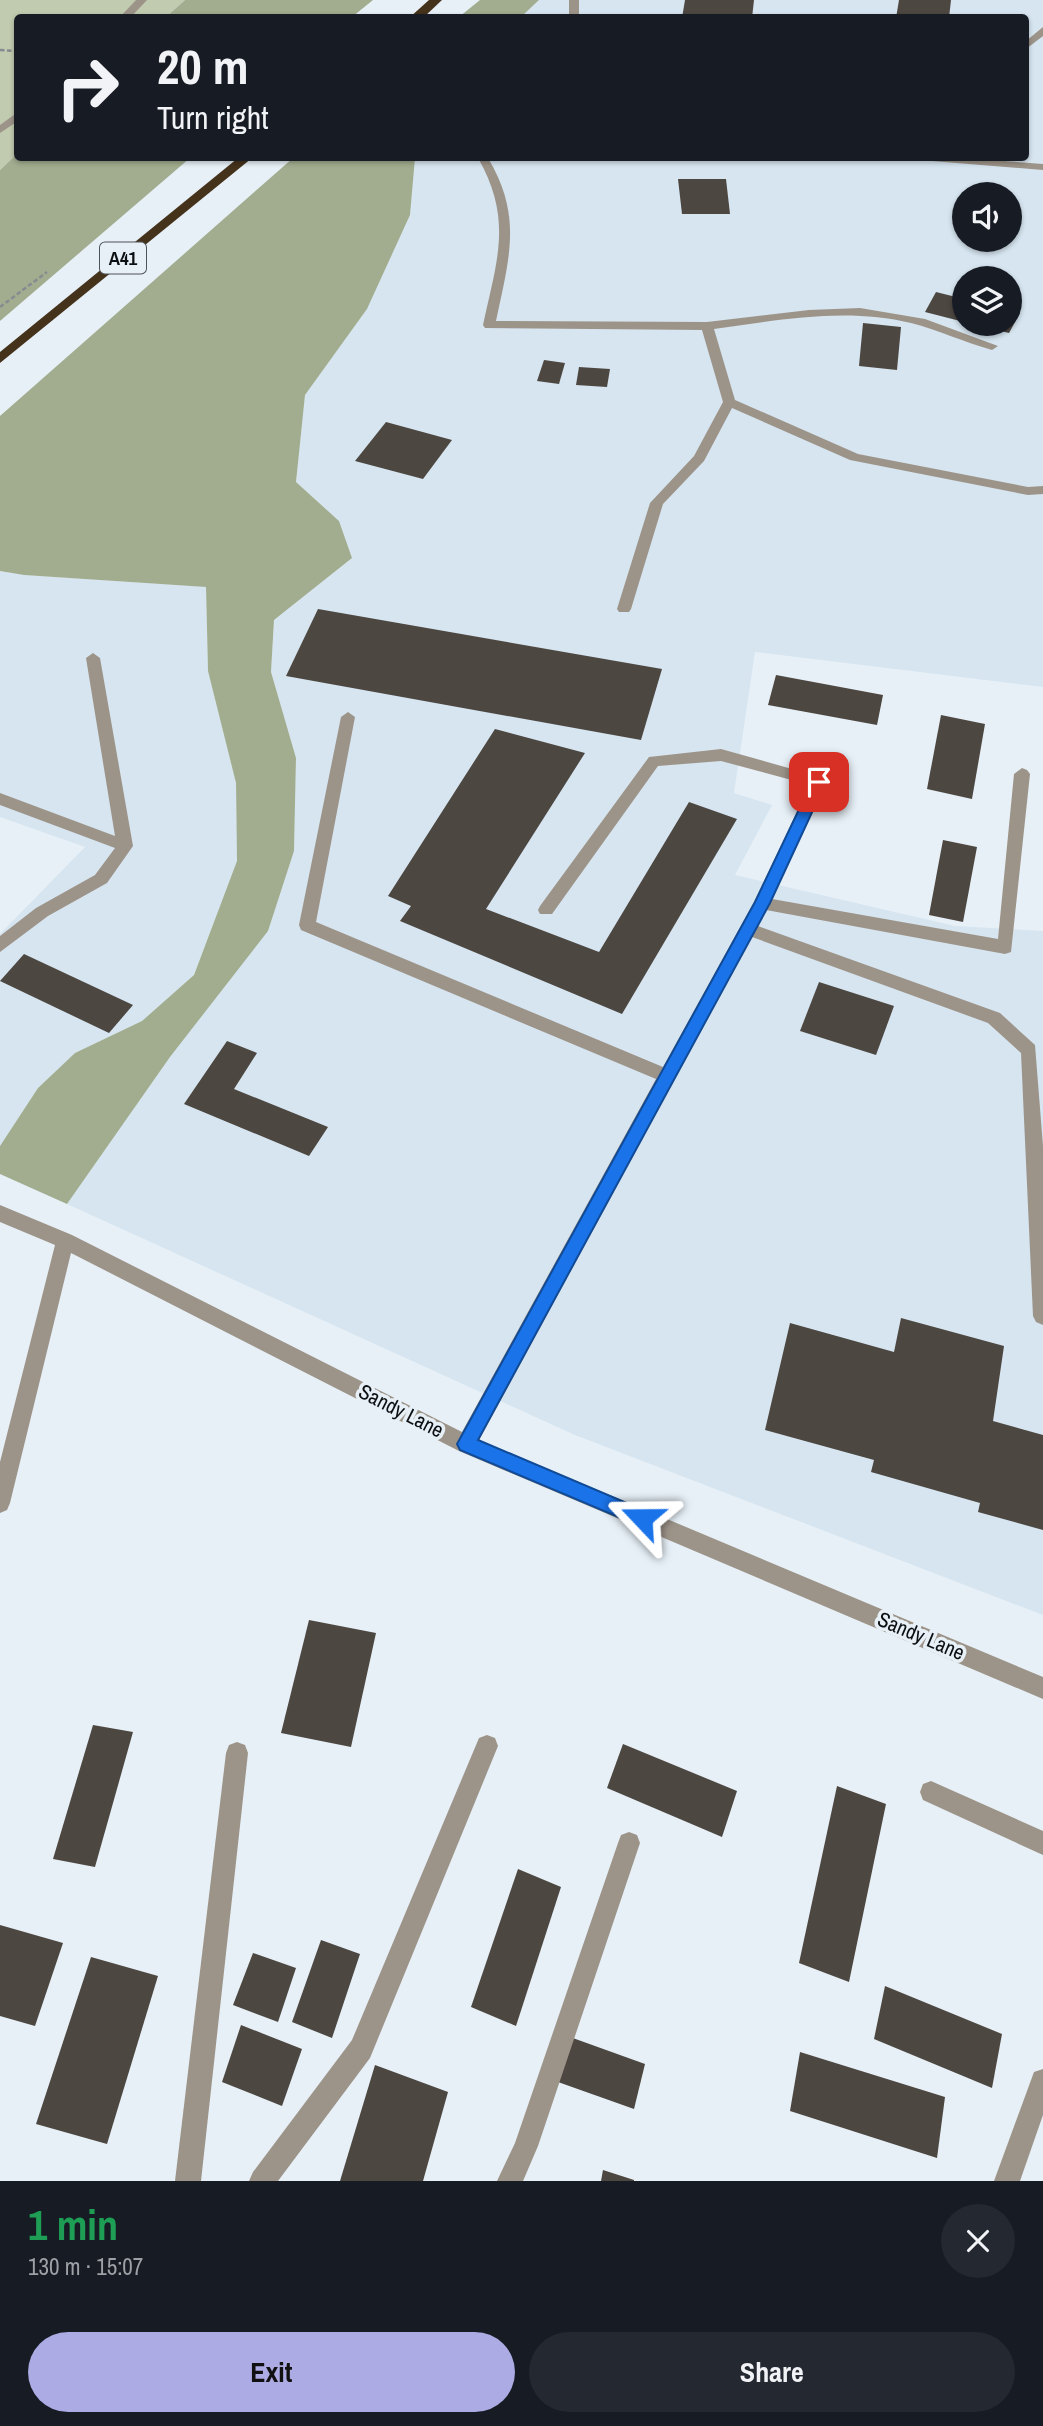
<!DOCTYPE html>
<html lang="en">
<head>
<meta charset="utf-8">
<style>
  :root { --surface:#171b24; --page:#242831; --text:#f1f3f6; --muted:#9ea1a6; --accent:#acabe3 }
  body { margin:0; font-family:"Archivo Narrow",sans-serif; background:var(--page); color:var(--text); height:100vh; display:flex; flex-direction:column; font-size:26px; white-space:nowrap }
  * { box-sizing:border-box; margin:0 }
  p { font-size:23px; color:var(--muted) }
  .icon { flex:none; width:38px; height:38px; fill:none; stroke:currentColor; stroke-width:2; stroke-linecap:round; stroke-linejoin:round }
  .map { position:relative; height:2181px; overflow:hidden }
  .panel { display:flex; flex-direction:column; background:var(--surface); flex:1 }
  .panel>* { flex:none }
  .banner { position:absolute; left:14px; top:14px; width:1015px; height:147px; border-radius:7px; box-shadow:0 2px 5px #0004; background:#171b24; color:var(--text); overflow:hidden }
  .buttons { position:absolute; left:952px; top:182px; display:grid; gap:14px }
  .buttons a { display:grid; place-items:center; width:70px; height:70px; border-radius:50%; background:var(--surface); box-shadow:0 2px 5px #0004; font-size:35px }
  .pin { position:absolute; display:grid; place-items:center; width:60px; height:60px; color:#fff; margin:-30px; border-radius:14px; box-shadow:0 4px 10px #0006 }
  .me { position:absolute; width:77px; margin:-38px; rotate:293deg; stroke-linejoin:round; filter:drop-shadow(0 0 5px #0008) }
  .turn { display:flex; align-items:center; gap:24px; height:147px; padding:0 28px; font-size:32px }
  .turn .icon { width:91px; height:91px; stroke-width:2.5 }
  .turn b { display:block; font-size:49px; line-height:60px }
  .round { display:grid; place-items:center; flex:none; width:74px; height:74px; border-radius:37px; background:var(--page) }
  .headline { display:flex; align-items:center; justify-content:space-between; height:119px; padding:0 28px }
  h1 { font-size:42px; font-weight:700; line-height:52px; color:#1e9e55 }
  .primary-button { display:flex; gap:14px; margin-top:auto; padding:14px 28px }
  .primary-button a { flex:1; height:80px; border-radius:42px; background:var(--accent); color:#111; font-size:28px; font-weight:700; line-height:80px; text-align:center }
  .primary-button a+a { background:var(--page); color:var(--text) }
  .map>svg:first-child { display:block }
  .built { fill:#d6e5f0; fill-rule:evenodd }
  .green { fill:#c1cbaf }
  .forest { fill:#a2ad8f }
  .building { fill:#4d4741 }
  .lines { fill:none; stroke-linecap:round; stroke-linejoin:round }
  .path { stroke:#858b90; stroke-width:2.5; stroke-dasharray:4.5 2.5; stroke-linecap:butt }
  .minor { fill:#9d9489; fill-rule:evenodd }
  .highway { fill:#44321b; fill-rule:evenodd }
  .route { fill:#1a73e8; stroke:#114b97; stroke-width:2 }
  .labels { text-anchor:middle; stroke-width:7; stroke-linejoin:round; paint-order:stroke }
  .shield { fill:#e7f0f7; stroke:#4e5357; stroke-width:2 }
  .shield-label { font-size:19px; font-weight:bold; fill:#0d1012 }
  .street-label { font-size:21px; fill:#0d1012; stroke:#e7f0f7 }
</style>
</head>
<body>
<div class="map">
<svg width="1043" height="2181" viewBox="0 0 1043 2181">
  <rect width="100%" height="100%" fill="#e7f0f7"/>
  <!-- built -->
  <g class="built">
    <path d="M539,0H1043V687L755,652L734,793L772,805L735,875L955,926L1043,931V1615L575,1435L67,1204L170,1057L268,931L294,851L296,759L271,672L274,620L352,558L339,521L296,482L305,395L367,309L410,215L415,158H1026V18L521,17ZM964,194H1010V240H964ZM964,278H1010V324H964Z"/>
    <path d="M0,571L24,575L206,587L208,671L236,783L237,861L194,975L142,1021L75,1053L38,1088L0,1146V934L85,847L0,817Z"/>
  </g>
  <!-- green -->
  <path class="green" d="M0,0H185L166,17L18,18L17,154L0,170Z"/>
  <!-- forest -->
  <g class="forest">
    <path d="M185,0H373L352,17H166Z"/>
    <path d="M480,0H539L521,17H459Z"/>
    <path d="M17,154L18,158H190L0,321V170Z"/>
    <path d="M293,158H415L410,215L367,309L305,395L296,482L339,521L352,558L274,620L271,672L296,758L294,851L268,931L170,1057L67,1204L0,1174V1146L38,1088L75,1053L142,1021L194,975L237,861L236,783L208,671L206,587L24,575L0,571V416Z"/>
  </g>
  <!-- building -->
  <g class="building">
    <path d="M685,0H754L752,18H682Z"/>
    <path d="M899,0H951L949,18H896Z"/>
    <path d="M678,179H726L730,214H682Z"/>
    <path d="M936,292L964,299V322L925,312Z"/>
    <path d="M1010,310L1020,313L1009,333L976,325L1010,324Z"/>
    <path d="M863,323L901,327L897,370L859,366Z"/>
    <path d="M544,360L565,363L559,384L537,381Z"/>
    <path d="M579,367L610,369L607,387L576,385Z"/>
    <path d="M386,422L452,440L423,479L355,461Z"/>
    <path d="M318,609L662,669L641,740L286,676Z"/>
    <path d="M776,675L883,695L877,725L768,705Z"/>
    <path d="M941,715L985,724L972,799L927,789Z"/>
    <path d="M495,729L585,753L486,909L599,952L689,802L737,819L622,1014L400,921L411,906L388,896Z"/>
    <path d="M943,840L977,847L963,922L929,915Z"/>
    <path d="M24,954L133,1005L109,1033L0,981Z"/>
    <path d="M819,982L894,1006L876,1055L800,1031Z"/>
    <path d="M227,1041L257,1053L234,1089L328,1127L309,1156L184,1104Z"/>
    <path d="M901,1318L1004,1346L993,1421L1043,1435V1530L978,1512L980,1503L871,1472L874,1460L765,1430L790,1323L894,1352Z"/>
    <path d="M309,1620L376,1633L351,1747L281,1733Z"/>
    <path d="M93,1725L133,1732L95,1867L53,1859Z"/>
    <path d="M623,1744L737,1791L722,1837L607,1788Z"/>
    <path d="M837,1786L886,1804L849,1982L799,1963Z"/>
    <path d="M518,1869L561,1887L516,2026L471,2007Z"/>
    <path d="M0,1925L63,1943L35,2026L0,2016Z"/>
    <path d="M321,1940L360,1954L332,2038L292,2022Z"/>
    <path d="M253,1953L296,1968L278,2022L233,2005Z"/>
    <path d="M91,1957L158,1976L107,2144L36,2124Z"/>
    <path d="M885,1986L1002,2034L992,2088L874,2039Z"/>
    <path d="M241,2025L302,2049L282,2106L222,2082Z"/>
    <path d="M570,2037L645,2064L634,2109L558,2082Z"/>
    <path d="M800,2052L945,2097L937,2158L790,2111Z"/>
    <path d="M375,2065L448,2092L423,2181H340Z"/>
    <path d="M603,2170L634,2180V2181H601Z"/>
  </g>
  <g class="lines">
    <!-- path -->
    <g class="path">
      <path d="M0,50L18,51"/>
      <path d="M0,307L47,272"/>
    </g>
    <!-- minor -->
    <g class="minor">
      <path d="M136,0H147L130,18H119Z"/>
      <rect x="569" y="0" width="10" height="18"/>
      <path d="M1043,27V36L1026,49V41Z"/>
      <path d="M18,112V121L0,133V125Z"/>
      <path d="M478,158H488C523,216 509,259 496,321L707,322L809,310L860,308L925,319L998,346L992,350C964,342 938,330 911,323C846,307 779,320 714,329L735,400L858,454L1028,487L1043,486V494L1028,495L850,460L732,408L704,461L663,504L631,609L629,612H619L617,609L650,503L694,456L723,402L702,330L485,328L483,325C497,260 513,219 478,158Z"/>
      <path d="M927,158H966L1043,164V170L932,161Z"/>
      <path d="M93,653L100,658L133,846L107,883L48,916L0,952V936L36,908L95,875L115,848L0,805V793L115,836L86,658Z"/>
      <path d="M348,712L355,717L316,922L663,1067L754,902L810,785L721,761L658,766L552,914H540L538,910L540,906L649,757L721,749L824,778L827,782L772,899L998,939L1014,774L1022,768L1027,770L1030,774L1011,952L1005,954L766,910L758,926L1000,1013L1035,1045L1043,1146V1325L1036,1322L1033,1316L1021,1053L988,1023L752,937L479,1440L1043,1677V1699L459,1451L71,1253L10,1503L7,1510L0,1513V1462L55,1245L0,1222V1205L72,1235L462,1432L656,1079L301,930L299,925L341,717Z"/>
      <path d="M487,1735L495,1738L498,1746L370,2058L278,2181H249L253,2172L352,2040L479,1738Z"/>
      <path d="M237,1742L245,1745L248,1753L201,2181H175L226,1753L229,1745Z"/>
      <path d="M931,1781L1043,1831V1855L923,1800L920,1792L923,1784Z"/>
      <path d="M629,1832L637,1835L640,1843L538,2146L523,2181H497L515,2143L618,1843L621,1835Z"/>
      <path d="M1043,2069V2115L1020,2181H994L1034,2072Z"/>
    </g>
    <!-- highway -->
    <g class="highway">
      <path d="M429,0H442L423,18H409Z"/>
      <path d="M238,158H252L0,363V352Z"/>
    </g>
  </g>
  <!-- route -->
  <path class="route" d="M819,777L826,782L770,903L478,1440L648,1512L651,1518L648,1525L642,1527L460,1450L457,1444L755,902L812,782Z"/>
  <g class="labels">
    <!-- shield labels -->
    <rect class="shield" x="100" y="242.5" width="46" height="31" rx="5"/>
    <g class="shield-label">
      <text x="123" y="265">A41</text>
    </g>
    <!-- street labels -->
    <g class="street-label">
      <text transform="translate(401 1411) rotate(27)" y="7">Sandy Lane</text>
      <text transform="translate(921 1636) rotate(23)" y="7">Sandy Lane</text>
    </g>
  </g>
</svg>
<div class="buttons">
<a><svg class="icon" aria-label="sound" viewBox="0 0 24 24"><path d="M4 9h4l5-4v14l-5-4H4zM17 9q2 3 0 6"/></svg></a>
<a><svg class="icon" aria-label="layers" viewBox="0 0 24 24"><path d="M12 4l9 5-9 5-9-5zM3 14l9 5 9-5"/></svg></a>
</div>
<div class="pin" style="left:819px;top:782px;background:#d93025"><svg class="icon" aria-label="arrive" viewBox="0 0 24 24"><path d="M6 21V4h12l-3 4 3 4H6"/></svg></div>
<svg class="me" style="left:642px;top:1518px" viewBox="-20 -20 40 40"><path d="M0-17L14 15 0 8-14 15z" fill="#1a73e8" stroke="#fff" stroke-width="4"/></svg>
<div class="banner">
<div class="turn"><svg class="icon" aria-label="right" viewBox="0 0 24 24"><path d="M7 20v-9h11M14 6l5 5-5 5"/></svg><div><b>20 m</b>Turn right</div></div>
</div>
</div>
<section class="panel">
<div class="headline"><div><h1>1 min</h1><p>130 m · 15:07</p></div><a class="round"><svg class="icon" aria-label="close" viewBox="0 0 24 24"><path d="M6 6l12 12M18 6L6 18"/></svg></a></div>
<div class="primary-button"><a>Exit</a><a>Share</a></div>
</section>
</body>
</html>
